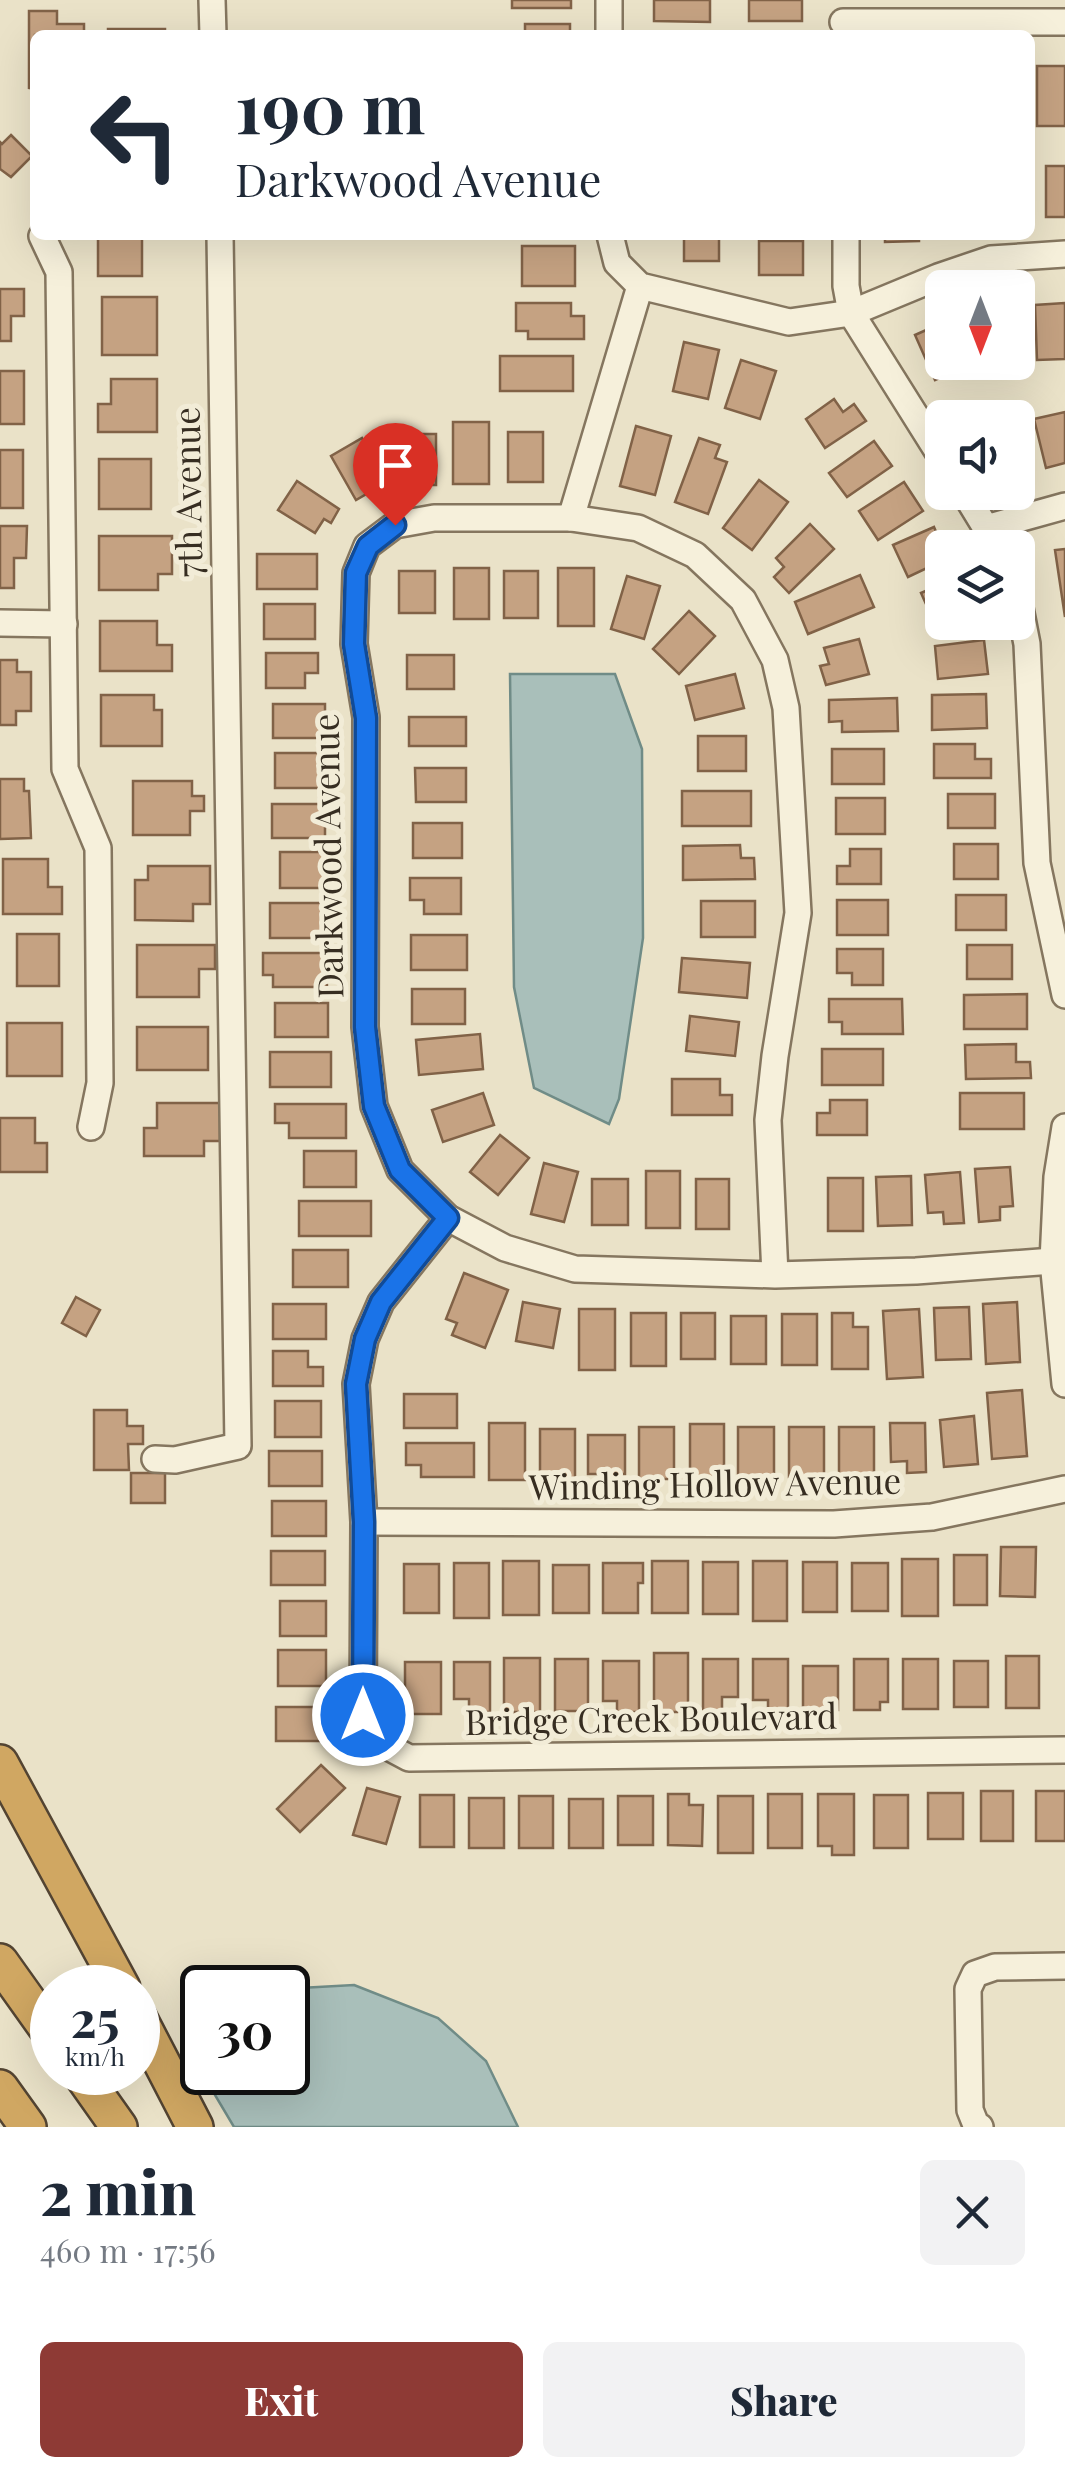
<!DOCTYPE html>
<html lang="en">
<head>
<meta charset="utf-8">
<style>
  :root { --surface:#fff; --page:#f2f2f3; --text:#1f2937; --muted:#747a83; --accent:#8e3a35 }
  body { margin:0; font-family:"Playfair Display",serif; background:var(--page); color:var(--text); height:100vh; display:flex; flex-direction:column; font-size:38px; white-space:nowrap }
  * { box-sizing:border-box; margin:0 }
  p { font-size:32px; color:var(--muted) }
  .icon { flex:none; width:55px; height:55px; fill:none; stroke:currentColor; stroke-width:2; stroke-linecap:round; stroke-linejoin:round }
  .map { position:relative; height:2127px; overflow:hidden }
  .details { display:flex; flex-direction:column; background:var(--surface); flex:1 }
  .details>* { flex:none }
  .guide { position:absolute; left:30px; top:30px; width:1005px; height:210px; border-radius:15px; box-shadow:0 10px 40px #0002; background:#fff; color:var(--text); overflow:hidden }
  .needle { width:65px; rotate:180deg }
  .buttons { position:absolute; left:925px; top:270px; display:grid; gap:20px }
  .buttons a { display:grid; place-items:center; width:110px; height:110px; border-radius:15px; background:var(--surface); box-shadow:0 10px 40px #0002; font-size:50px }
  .speed { position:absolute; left:30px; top:1965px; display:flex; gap:20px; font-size:50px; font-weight:700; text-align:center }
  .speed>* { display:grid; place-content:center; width:130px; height:130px; border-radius:50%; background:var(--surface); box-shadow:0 10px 40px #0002; line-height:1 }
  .speed small { font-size:25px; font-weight:400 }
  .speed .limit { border:5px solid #111; border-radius:15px; background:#fff; color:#111 }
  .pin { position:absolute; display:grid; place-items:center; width:85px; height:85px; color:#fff; margin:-102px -42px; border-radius:50% 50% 50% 0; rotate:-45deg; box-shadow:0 0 10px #0007 }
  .pin .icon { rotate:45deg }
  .me { position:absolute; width:110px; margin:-55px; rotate:0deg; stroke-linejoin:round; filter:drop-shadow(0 0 8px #0008) }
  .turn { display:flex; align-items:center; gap:35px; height:210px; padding:0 40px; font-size:45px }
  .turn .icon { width:130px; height:130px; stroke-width:2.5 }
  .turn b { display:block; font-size:70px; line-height:85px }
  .round { display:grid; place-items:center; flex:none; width:105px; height:105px; border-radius:15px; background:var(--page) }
  .summary { display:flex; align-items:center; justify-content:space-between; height:170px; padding:0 40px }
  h1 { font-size:60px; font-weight:800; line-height:75px }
  .primary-button { display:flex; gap:20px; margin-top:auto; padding:20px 40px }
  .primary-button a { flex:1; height:115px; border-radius:15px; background:var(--accent); color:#fff; font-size:40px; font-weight:800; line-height:115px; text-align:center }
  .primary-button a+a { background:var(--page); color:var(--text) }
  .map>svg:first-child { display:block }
  .water { fill:#a9bfba; stroke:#708c87; stroke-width:2.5 }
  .building { fill:#c5a282; stroke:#816247; stroke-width:2.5 }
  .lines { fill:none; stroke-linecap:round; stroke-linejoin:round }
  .minor-casing { stroke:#85765f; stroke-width:30 }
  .highway-casing { stroke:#534432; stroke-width:40 }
  .minor { stroke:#f6f0db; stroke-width:25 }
  .highway { stroke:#d0a762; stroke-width:35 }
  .route-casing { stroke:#114b97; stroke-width:25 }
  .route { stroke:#1a73e8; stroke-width:18 }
  .labels { text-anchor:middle; stroke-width:10; stroke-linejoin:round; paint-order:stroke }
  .street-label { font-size:35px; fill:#362d21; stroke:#f2ecd7 }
</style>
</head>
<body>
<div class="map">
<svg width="1065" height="2127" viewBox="0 0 1065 2127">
  <rect width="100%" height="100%" fill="#eae2c8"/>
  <!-- water -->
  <g class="water">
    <path d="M510,674H615L642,749L643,938L619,1099L609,1124L534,1088L514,987Z"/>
    <path d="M354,1985L438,2018L486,2061L518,2127H234L190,2053L202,2040V2072H288V1995L300,1988Z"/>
  </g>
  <!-- building -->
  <g class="building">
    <rect x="512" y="0" width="59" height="8"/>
    <path d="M654,0H710V22L654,21Z"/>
    <rect x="749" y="0" width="53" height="21"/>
    <path d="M29,11H57V24H84V35H35V89L29,88Z"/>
    <rect x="525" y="24" width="45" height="11"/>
    <rect x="108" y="29" width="57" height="6"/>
    <rect x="1037" y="66" width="28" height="60"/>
    <path d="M11,135L32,156L11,177L0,169V142L2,144Z"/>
    <rect x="1046" y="166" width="19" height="51"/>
    <rect x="98" y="235" width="44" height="41"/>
    <rect x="684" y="235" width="35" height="26"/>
    <path d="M885,235H919V241L885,242Z"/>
    <rect x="759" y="241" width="44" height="34"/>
    <rect x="522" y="246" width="53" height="40"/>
    <path d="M0,289H24V316H11V341H0Z"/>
    <rect x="102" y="297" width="55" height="58"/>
    <path d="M516,303H571V316H584V339H528V331H516Z"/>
    <path d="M1065,303V359L1037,360L1035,305Z"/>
    <path d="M942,323V362H965L966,366L935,380L915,335Z"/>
    <path d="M684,342L719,350L708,399L673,391Z"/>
    <rect x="500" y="356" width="73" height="35"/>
    <path d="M741,360L776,371L760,419L725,408Z"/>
    <rect x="0" y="371" width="24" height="53"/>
    <path d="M111,379H157V432H98V404H111Z"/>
    <path d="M834,399L843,412L854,404L866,421L825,448L806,419Z"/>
    <path d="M1065,412V463L1046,468L1034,419Z"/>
    <rect x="453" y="422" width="36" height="62"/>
    <path d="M636,426L671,436L655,495L620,486Z"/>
    <rect x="508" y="432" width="35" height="50"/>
    <rect x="400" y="434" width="36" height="51"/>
    <path d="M362,438L387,482L356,500L331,456Z"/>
    <path d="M699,438L720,445L715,458L727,462L708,514L675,502Z"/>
    <path d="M874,441L892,466L847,497L829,473Z"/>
    <rect x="0" y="450" width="23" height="58"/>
    <rect x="99" y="459" width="52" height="50"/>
    <path d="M759,480L788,502L752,550L723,528Z"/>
    <path d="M297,481L339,509L331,523L324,519L315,533L278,510Z"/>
    <path d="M904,482L923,511L878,540L859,511Z"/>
    <path d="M810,524L834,549L789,593L774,577L784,567L776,558Z"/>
    <path d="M0,526H27L26,558H14V588H0Z"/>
    <path d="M934,527L943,548L942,561L908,577L893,545Z"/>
    <path d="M99,536H172V574H158V590H99Z"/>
    <path d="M1065,549V617L1055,550Z"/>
    <rect x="257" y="554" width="60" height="35"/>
    <rect x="454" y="568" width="35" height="51"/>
    <rect x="558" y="568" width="36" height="58"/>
    <rect x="399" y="571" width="36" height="42"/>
    <rect x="504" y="571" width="34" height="47"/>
    <path d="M860,575L874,607L808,634L795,602Z"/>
    <path d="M627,576L660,586L644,639L611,629Z"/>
    <path d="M942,584V621L935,624L921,593Z"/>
    <rect x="264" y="604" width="51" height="35"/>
    <path d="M689,611L715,636L679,674L653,649Z"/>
    <path d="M100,621H157V645H172V671H100Z"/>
    <path d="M859,639L869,674L826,685L820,666L829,664L824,648Z"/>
    <path d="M984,640L988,674L938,679L935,646Z"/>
    <path d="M266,653H318V673H305V688H266Z"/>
    <rect x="407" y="655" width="47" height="34"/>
    <path d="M0,660H17V672H31V711H16V725H0Z"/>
    <path d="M735,674L744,708L695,720L686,686Z"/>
    <path d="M986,694L987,728L932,730V695Z"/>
    <path d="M101,695H154V710H162V746H101Z"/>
    <path d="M897,698L898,731L842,732V721L829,722V700Z"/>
    <rect x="273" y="704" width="52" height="34"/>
    <rect x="409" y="717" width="57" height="29"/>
    <rect x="698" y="736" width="48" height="35"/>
    <path d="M934,744H975V759H991V778H934Z"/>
    <rect x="832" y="749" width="52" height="35"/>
    <rect x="275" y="753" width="50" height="35"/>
    <path d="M415,768H466V802H416Z"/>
    <path d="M0,779H24V791H29L31,838L0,839Z"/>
    <path d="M133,781H192V796H204V811H190V835H133Z"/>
    <rect x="682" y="791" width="69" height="35"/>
    <rect x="948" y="794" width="47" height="34"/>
    <rect x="836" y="798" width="49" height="36"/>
    <rect x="272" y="804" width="53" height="34"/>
    <rect x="413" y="823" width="49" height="35"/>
    <rect x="954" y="844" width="44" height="35"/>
    <path d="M740,845L741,858H754L755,879L683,880V846Z"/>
    <path d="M850,849H881V884H837V866H850Z"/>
    <rect x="280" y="852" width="45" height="36"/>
    <path d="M3,859H48V887H62V914H3Z"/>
    <path d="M148,866H210V904H193V921L135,920V880H148Z"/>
    <path d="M410,878H461V914H424V900H410Z"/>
    <rect x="956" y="895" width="50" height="35"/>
    <rect x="837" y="900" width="51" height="35"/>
    <rect x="701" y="901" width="54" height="36"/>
    <rect x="270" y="903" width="58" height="35"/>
    <rect x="17" y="934" width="42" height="52"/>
    <rect x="411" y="935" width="56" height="35"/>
    <path d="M137,945H215V969H199V997H137Z"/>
    <rect x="967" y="945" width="45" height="34"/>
    <path d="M837,949H883V985H852V973H837Z"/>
    <path d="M263,953H326L327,987H273V975H263Z"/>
    <path d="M682,958L750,963L747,998L679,992Z"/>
    <rect x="412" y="989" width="53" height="35"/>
    <path d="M1027,994V1029H964V995Z"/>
    <path d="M829,999H902L903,1034H842V1022H829Z"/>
    <rect x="275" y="1003" width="53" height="34"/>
    <path d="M690,1016L739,1022L735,1056L686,1051Z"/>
    <rect x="7" y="1023" width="55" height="53"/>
    <rect x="137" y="1027" width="71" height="43"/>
    <path d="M480,1034L483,1069L419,1075L416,1040Z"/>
    <path d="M1016,1044V1062H1030L1031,1078L966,1079L965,1045Z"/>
    <rect x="822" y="1049" width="61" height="36"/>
    <rect x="270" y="1052" width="61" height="35"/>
    <path d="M672,1079H720V1095H732V1115H672Z"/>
    <path d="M483,1093L494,1125L443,1142L432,1110Z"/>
    <rect x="960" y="1093" width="64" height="36"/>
    <path d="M830,1100H867V1135H817V1113H830Z"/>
    <path d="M157,1103H220V1141H204V1156H144V1128H157Z"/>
    <path d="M275,1104H346V1138H289V1123H275Z"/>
    <path d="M0,1118H35V1143H47V1172H0Z"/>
    <path d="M500,1135L529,1158L498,1195L470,1172Z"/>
    <rect x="304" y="1151" width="52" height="36"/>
    <path d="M544,1163L578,1172L564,1222L531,1214Z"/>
    <path d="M1010,1167L1013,1206L1000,1207V1220L979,1222L975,1169Z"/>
    <rect x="646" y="1171" width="34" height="57"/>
    <path d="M960,1172L964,1223L944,1224L943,1212L928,1213L925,1175Z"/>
    <path d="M911,1176L912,1225L878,1226L876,1177Z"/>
    <rect x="828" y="1178" width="35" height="53"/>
    <rect x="592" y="1179" width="36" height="46"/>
    <rect x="696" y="1179" width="33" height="50"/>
    <rect x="299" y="1201" width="72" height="35"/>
    <rect x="293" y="1250" width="55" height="37"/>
    <path d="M464,1273L508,1290L485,1348L452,1335L457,1323L446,1319Z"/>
    <path d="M76,1297L100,1310L86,1336L62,1323Z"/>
    <path d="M523,1302L560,1309L553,1348L516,1341Z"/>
    <path d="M1017,1302L1020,1362L986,1364L983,1304Z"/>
    <rect x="273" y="1304" width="53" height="35"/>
    <path d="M969,1307L971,1359L936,1360L934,1308Z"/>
    <rect x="579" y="1309" width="36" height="61"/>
    <path d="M919,1309L923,1377L887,1379L883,1311Z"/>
    <rect x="631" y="1313" width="35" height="53"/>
    <rect x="681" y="1313" width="34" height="46"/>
    <path d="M832,1313H853V1327H868V1369H832Z"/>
    <rect x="782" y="1314" width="35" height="51"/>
    <rect x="731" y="1316" width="35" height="48"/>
    <path d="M273,1351H308V1367H323V1386H273Z"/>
    <path d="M1022,1390L1027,1456L992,1459L987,1393Z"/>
    <rect x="404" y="1394" width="53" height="34"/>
    <rect x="275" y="1401" width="46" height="36"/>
    <path d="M94,1410H127V1426H143V1444H128L129,1470H94Z"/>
    <path d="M974,1416L978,1464L944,1467L940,1420Z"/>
    <rect x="489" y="1423" width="36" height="57"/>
    <path d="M890,1423H925L926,1472L907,1473V1461L891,1462Z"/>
    <rect x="690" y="1424" width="34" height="54"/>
    <rect x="639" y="1427" width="35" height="52"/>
    <rect x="738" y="1427" width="36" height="49"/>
    <rect x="789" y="1427" width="35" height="50"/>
    <rect x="839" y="1427" width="35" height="50"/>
    <rect x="540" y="1429" width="35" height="51"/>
    <rect x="588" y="1435" width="37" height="39"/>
    <path d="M406,1443H474V1477H421V1465H406Z"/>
    <rect x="269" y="1451" width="53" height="35"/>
    <rect x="131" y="1473" width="34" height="30"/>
    <rect x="272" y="1501" width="54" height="35"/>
    <path d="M1001,1547H1036L1035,1597L1000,1596Z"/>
    <rect x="271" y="1551" width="54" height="34"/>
    <rect x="954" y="1555" width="33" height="50"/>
    <rect x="902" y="1559" width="36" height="57"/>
    <rect x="503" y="1561" width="36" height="54"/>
    <rect x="652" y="1561" width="36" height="52"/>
    <rect x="753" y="1561" width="34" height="60"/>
    <rect x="703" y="1562" width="35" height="52"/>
    <rect x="803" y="1562" width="34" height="50"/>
    <rect x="454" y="1563" width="35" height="55"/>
    <path d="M603,1563H643V1583H638V1613H603Z"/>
    <rect x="852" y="1563" width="36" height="48"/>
    <rect x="404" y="1564" width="35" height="49"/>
    <rect x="553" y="1565" width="36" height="48"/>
    <rect x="280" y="1601" width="46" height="35"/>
    <rect x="278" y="1650" width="48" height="36"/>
    <rect x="654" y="1653" width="34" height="59"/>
    <rect x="1006" y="1656" width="33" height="52"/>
    <rect x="504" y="1658" width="36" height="54"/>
    <rect x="555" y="1659" width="33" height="52"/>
    <path d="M703,1659H738V1697H722V1712H703Z"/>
    <path d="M753,1659H788V1710H768V1700H753Z"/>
    <path d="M854,1659H888V1702H880V1710H854Z"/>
    <rect x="903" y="1659" width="35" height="50"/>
    <path d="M603,1661H639V1712H617V1701H603Z"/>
    <rect x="954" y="1661" width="34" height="46"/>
    <rect x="405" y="1662" width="36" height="52"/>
    <path d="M454,1662H490V1712H469V1699H454Z"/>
    <rect x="803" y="1666" width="35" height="44"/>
    <rect x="276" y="1707" width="49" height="34"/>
    <path d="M321,1765L345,1788L300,1832L277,1809Z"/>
    <path d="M367,1788L400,1797L386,1844L353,1835Z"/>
    <rect x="981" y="1791" width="32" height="50"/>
    <rect x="1036" y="1791" width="29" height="50"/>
    <rect x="928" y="1793" width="35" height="46"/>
    <path d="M668,1794H689V1805H703L702,1846L668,1845Z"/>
    <rect x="768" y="1794" width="34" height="54"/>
    <path d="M818,1794H854V1855H832V1846H818Z"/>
    <rect x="420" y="1795" width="34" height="52"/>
    <rect x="874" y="1795" width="34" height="53"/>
    <rect x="519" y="1796" width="34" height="52"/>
    <rect x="618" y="1796" width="35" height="49"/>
    <rect x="718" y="1796" width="35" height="57"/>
    <rect x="469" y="1798" width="35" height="50"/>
    <rect x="569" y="1799" width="34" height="49"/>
  </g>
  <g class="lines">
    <defs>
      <g id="minor">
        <path d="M212,0L213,35"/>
        <path d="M843,22H1065"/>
        <path d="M609,35V0"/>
        <path d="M610,235L617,263L640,286L789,322L851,313L938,277L991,259L1065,254"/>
        <path d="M846,235V286L851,313L942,458"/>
        <path d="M42,236L59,272L65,769L98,848L100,1083L91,1127"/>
        <path d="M964,492L986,528L995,548"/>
        <path d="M571,518L640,286"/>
        <path d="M986,528L1065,506"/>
        <path d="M1018,598L1027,644L1037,863L1065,995"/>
        <path d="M0,623L64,624"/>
        <path d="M1065,1127L1057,1177L1053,1261L1065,1384"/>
        <path d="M448,1218L381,1302L365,1339L356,1384L364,1522L363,1715L379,1742L409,1758L1065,1750"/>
        <path d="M775,1275L768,1120L775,1056L798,913L786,708L775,660L743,600L695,555L638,528L571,518H434L395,525L367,546L356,573L354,644L366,717L365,1027L374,1106L400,1170L448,1218L505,1248L575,1269L775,1275L916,1271L1053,1261"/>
        <path d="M155,1459L175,1460L238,1446L220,235"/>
        <path d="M364,1522L834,1524L932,1517L1065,1489"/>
        <path d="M980,2127L976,2125L970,2110L968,1989L975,1974L995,1967L1065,1966"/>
      </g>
      <g id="highway">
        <path d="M0,1763L122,1988"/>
        <path d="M0,1962L52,2035"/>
        <path d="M138,2017L195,2127"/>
        <path d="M80,2072L119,2127"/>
        <path d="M0,2088L28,2127"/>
      </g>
    </defs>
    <!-- minor casing -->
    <use href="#minor" class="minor-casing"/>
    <!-- highway casing -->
    <use href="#highway" class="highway-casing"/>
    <!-- minor -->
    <use href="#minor" class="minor"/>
    <!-- highway -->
    <use href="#highway" class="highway"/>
  </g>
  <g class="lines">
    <defs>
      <path id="route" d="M363,1715L364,1522L356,1384L365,1339L381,1302L448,1218L400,1170L374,1106L365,1027L366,718L354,644L356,573L368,546L395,525"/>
    </defs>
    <!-- route casing -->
    <use href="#route" class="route-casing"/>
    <!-- route -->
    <use href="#route" class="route"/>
  </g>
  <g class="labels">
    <!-- street labels -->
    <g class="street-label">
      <text transform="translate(189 492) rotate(-91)" y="12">7th Avenue</text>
      <text transform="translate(329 856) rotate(-91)" y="12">Darkwood Avenue</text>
      <text transform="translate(715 1485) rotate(-1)" y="12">Winding Hollow Avenue</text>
      <text transform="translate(651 1720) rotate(-1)" y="12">Bridge Creek Boulevard</text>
    </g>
  </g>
</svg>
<div class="buttons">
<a><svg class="needle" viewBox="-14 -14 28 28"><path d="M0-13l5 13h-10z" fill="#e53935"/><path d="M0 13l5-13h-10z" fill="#747a83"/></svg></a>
<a><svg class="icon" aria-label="sound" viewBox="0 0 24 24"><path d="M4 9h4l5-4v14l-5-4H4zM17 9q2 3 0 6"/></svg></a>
<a><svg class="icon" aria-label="layers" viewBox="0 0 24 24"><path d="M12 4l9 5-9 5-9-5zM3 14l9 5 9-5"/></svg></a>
</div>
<div class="speed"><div>25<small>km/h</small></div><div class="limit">30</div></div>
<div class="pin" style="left:395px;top:525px;background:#d93025"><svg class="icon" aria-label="arrive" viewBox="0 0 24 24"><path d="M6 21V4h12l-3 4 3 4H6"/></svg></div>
<svg class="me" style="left:363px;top:1715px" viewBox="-20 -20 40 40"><circle r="17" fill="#1a73e8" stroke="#fff" stroke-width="3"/><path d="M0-11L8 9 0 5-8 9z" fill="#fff"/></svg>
<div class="guide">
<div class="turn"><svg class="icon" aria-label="left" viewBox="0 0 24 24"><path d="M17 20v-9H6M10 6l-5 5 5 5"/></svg><div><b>190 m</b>Darkwood Avenue</div></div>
</div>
</div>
<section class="details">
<div class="summary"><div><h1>2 min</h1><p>460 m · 17:56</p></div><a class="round"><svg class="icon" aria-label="close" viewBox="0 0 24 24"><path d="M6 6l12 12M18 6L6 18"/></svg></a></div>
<div class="primary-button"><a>Exit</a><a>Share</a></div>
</section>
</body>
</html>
